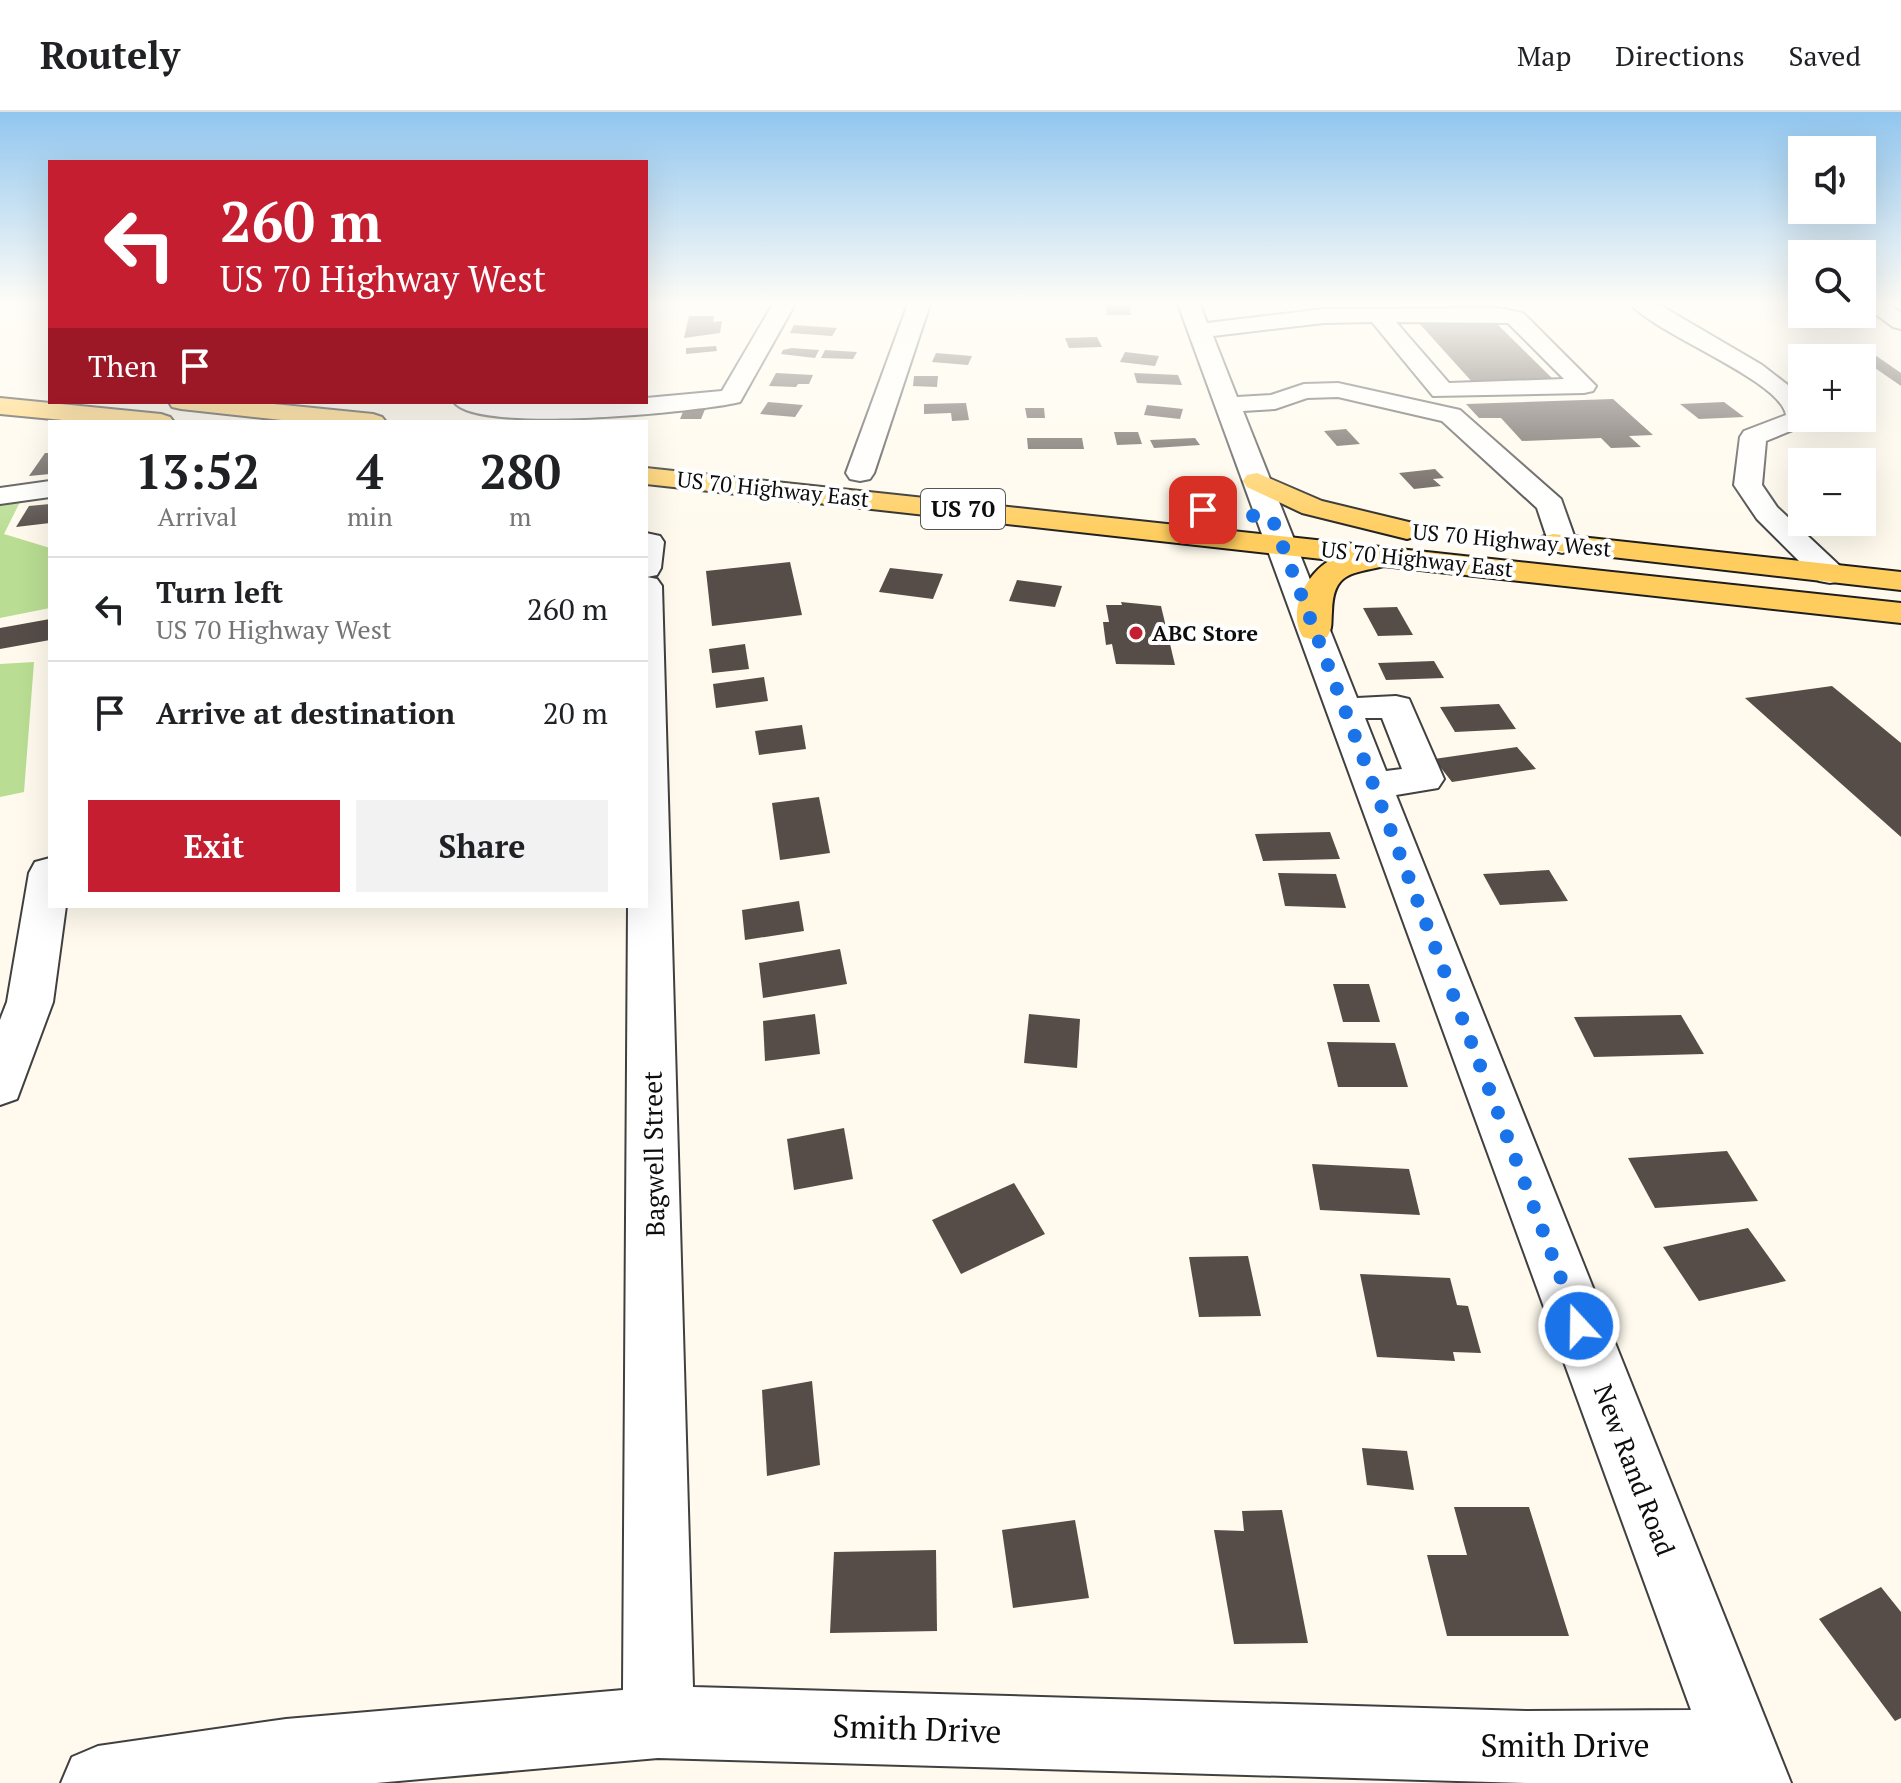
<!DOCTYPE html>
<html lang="en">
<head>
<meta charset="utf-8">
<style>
  :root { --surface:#fff; --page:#f2f2f2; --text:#202124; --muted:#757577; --line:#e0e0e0; --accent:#c41e30 }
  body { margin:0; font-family:"PT Serif",serif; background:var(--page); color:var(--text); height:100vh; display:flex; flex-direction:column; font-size:30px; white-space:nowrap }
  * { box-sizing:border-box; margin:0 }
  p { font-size:26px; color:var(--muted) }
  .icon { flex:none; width:44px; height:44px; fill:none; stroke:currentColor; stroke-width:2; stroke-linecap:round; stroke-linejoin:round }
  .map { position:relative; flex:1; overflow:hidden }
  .details { position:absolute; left:48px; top:308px; width:600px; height:488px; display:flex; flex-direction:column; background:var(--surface); border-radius:0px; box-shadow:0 8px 32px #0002 }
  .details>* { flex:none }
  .top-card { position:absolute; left:48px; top:48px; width:600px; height:244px; border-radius:0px; box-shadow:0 8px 32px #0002; background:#c41e30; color:#fff; overflow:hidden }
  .controls { position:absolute; left:1788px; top:24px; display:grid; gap:16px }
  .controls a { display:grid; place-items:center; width:88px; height:88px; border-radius:0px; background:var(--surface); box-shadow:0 8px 32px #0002; font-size:40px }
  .pin { position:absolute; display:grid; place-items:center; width:68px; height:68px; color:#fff; margin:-34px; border-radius:16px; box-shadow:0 4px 12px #0006 }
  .me { position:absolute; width:88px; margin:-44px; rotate:339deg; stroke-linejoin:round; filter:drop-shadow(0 0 6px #0008) }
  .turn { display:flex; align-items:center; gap:28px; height:168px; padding:0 40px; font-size:36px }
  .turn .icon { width:104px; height:104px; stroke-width:2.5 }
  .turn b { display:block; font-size:56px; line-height:68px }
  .then { display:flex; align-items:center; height:76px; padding:0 40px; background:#0003; gap:16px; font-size:30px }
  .eta { display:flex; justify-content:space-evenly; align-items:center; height:136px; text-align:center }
  .eta b { font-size:48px; font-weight:600; line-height:56px }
  .action { display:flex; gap:16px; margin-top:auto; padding:16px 40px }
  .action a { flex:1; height:92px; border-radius:0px; background:var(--accent); color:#fff; font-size:32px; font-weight:600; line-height:92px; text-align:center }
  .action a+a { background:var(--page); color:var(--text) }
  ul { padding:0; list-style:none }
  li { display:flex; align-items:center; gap:24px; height:104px; padding:0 40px; border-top:2px solid var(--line) }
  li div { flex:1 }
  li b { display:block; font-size:30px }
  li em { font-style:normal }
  header { display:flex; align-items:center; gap:48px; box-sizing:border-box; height:112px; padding:0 40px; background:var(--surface); border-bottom:2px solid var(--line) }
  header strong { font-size:38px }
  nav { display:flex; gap:44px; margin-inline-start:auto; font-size:28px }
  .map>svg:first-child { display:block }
  .forest { fill:#b9dd93 }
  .building { fill:#564d49 }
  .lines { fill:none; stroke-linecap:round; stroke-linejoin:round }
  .minor-casing { stroke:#404040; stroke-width:4 }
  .major-casing { stroke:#1e1e1e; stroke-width:4 }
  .minor { fill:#fff; fill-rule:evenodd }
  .major { fill:#ffcd5d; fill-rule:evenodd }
  .route { stroke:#1a73e8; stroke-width:14; stroke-dasharray:0 25.2 }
  .poi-dot { fill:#c41e30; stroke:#fff; stroke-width:3 }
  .labels { text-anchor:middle; stroke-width:8; stroke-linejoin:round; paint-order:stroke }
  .far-street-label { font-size:22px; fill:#0d0d0d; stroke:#fff }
  .far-poi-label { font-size:22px; font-weight:bold; fill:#0d0d0d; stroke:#fff; text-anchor:start }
  .shield { fill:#fff; stroke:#565656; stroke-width:2 }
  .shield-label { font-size:24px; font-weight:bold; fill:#0d0d0d }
  .street-label { font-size:26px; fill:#0d0d0d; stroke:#fff }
  .near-street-label { font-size:32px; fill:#0d0d0d; stroke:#fff }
</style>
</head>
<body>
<header>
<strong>Routely</strong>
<nav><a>Map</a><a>Directions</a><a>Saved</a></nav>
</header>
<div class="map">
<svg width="1901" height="1671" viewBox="0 0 1901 1671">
  <rect width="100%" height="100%" fill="#fffaed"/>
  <!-- forest -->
  <g class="forest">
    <path d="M21,388L4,422L50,436V496L0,506V391Z"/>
    <path d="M34,550L24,680L0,685V552Z"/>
  </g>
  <!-- building -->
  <g class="building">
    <path d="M1106,192H1130L1131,203H1107Z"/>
    <path d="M689,204H714L713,210L722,209L720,221L684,226Z"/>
    <path d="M1492,207L1556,270L1474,272L1417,209Z"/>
    <path d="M794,213L837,216L832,224L790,221Z"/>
    <path d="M1097,225L1102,235L1069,236L1065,226Z"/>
    <path d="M716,234L717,239L686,242V236Z"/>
    <path d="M792,236L819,238L815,246L781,242L783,238Z"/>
    <path d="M825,238L857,240L853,247L821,246Z"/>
    <path d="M1125,240L1159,244L1155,254L1120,250Z"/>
    <path d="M936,241L972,244L968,253L932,250Z"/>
    <path d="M1862,243H1875L1901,261V274L1862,247Z"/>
    <path d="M776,261L813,263L809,272H798L796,275L769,274Z"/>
    <path d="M1134,261L1178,263L1182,273L1137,271Z"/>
    <path d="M914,264H938L937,275L913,274Z"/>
    <path d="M1613,287L1653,323L1629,324L1641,335L1611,336L1601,326L1522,329L1501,306H1479L1466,292Z"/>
    <path d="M768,290L803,293L795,305L760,302Z"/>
    <path d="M1724,290L1744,305L1699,307L1680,292Z"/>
    <path d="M966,291L969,308L952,309L951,301L924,302V292Z"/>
    <path d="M1147,293L1183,297L1180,307L1144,303Z"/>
    <path d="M685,295H706L701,307H680Z"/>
    <path d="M1025,296H1044L1045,306H1027Z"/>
    <path d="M1346,317L1360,332L1337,334L1324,319Z"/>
    <path d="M1114,320H1138L1142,332L1117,333Z"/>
    <path d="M1027,326H1082L1084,337H1028Z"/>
    <path d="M1195,326L1200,333L1154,336L1150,328Z"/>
    <path d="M45,341H50V362L29,364Z"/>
    <path d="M1435,357L1444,366L1433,367L1441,374L1414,377L1399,361Z"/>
    <path d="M50,392V411L16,415L29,394Z"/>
    <path d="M790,450L802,503L712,514L706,459Z"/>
    <path d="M890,456L943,462L933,487L879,480Z"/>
    <path d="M1017,468L1062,474L1055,495L1009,489Z"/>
    <path d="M1121,490L1161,494L1175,553L1116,552L1112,532L1106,533L1103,510H1109L1106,493H1122Z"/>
    <path d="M1397,495L1413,523L1378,524L1363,496Z"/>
    <path d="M50,507V528L0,537V516Z"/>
    <path d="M745,532L749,557L712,561L709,537Z"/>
    <path d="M1434,549L1444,566L1386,568L1378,551Z"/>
    <path d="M764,565L768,589L716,596L713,572Z"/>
    <path d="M1832,574L1901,631V725L1745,586Z"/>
    <path d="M1499,592L1516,617L1455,620L1440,595Z"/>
    <path d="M802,613L806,637L759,643L755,619Z"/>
    <path d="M1517,635L1536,657L1452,670L1434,647Z"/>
    <path d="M819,685L830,741L780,748L772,691Z"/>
    <path d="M1330,720L1340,747L1263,749L1255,722Z"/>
    <path d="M1549,758L1568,789L1500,793L1483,762Z"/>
    <path d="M1278,761L1336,762L1346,796L1285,794Z"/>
    <path d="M799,789L804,819L745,828L742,798Z"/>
    <path d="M840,837L847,872L763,886L759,851Z"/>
    <path d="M1333,872H1369L1380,910H1343Z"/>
    <path d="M815,902L820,942L765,949L763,909Z"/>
    <path d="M1029,902L1080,907L1077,956L1024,951Z"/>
    <path d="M1681,903L1704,942L1594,945L1574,905Z"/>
    <path d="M1327,930L1395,931L1408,975H1338Z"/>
    <path d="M844,1016L853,1067L794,1078L787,1027Z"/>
    <path d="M1727,1039L1758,1089L1655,1096L1628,1046Z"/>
    <path d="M1312,1052L1409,1057L1420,1103L1320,1098Z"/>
    <path d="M1014,1071L1045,1122L961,1162L932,1108Z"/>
    <path d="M1748,1116L1786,1169L1699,1189L1663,1135Z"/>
    <path d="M1248,1144L1261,1204L1199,1205L1189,1145Z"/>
    <path d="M1360,1162L1450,1166L1457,1193L1468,1194L1481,1241L1453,1240L1455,1249L1377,1245Z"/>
    <path d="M812,1269L820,1353L767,1364L762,1278Z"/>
    <path d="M1362,1336L1407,1339L1414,1378L1367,1373Z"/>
    <path d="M1454,1395H1529L1569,1524H1447L1427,1443H1467Z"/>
    <path d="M1282,1398L1308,1531L1234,1532L1214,1418L1244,1419L1242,1399Z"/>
    <path d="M1075,1408L1089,1486L1013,1496L1002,1418Z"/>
    <path d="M936,1438L937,1519L830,1521L834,1440Z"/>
    <path d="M1881,1475L1901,1500V1606L1895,1609L1819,1507Z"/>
  </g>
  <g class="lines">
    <defs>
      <g id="minor">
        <path d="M773,192H795L740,290C699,300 476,322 454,290H646V286L722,279Z"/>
        <path d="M908,192H930L874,361L870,367L860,369L850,367L846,361Z"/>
        <path d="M1178,192H1200L1207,211L1324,197L1498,196L1523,201L1596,274L1593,279L1584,281L1433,284L1372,210L1324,211L1213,224L1237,285L1271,283L1304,272L1338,271L1460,298L1561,387L1577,432L1573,438L1562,441L1551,438L1537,396L1442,309L1338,285L1307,286L1275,297L1243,299L1357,586L1396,584L1409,587L1444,667L1438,676L1396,683L1791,1671H1527L658,1646L376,1671H61L72,1645L98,1634L286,1607L623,1578L628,794H646V421L660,424L664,430L661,456L657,463L647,465L657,467L662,474L693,1575L1527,1599L1691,1598ZM1396,210L1508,211L1564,267L1449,271ZM1365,606H1382L1402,657L1386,659Z"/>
        <path d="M1631,192H1658L1762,253L1802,284V306H1810L1805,313L1766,329L1762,373L1777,395L1841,455L1845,462L1841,469L1830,471L1819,469L1757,407L1734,373L1740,325L1744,319L1786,303C1781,268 1655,222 1631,192Z"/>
        <path d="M1862,192H1887L1901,200V217L1893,215Z"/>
        <path d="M50,369V385L0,392V376Z"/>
        <path d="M50,746V794H66L53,890L17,987L0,993V908L7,890L29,761L35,750Z"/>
      </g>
      <g id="major">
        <path d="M0,286L161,302L170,305L174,310H84L0,302Z"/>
        <path d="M169,290H254L373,302L382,305L386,310H300L181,297L172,295Z"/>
        <path d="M646,356L1901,491V511L1384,454C1351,462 1333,460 1332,500C1331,510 1333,516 1327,525L1315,528L1303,525C1286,500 1307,460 1331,448L646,372Z"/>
        <path d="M1257,361L1322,389L1417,412L1422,418L1417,424L1407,427L1302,401L1247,375L1243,369L1247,363Z"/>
        <path d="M1553,422L1901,460V478L1542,437L1538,431L1542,425Z"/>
      </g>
    </defs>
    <!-- minor casing -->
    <use href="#minor" class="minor-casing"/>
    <!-- major casing -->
    <use href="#major" class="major-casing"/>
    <!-- minor -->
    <use href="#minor" class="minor"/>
    <!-- major -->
    <use href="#major" class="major"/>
  </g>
  <!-- sky -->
  <linearGradient id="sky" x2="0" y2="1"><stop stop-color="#91c6ef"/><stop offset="0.45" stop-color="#fffdf7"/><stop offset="1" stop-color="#fffdf7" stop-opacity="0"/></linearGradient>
  <rect width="1901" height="426" fill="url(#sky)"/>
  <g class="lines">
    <!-- route -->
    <path class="route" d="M1203,398L1272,406L1579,1214"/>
  </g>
  <!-- markers -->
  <circle class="poi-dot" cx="1136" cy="521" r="8"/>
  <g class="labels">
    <!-- far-street labels -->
    <g class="far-street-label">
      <text transform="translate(773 377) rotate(6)" y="8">US 70 Highway East</text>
      <text transform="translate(1512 428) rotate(5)" y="8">US 70 Highway West</text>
      <text transform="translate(1417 447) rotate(6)" y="8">US 70 Highway East</text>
    </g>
    <!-- far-poi labels -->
    <g class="far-poi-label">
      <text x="1152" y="529">ABC Store</text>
    </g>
    <!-- shield labels -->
    <rect class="shield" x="921" y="377" width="84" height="40" rx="6"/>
    <g class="shield-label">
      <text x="963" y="405">US 70</text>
    </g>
    <!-- street labels -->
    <g class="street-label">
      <text transform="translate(654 1042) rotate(-91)" y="9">Bagwell Street</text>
      <text transform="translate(1634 1358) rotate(69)" y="9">New Rand Road</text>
    </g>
    <!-- near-street labels -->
    <g class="near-street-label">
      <text transform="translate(917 1617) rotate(2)" y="11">Smith Drive</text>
      <text x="1565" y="1645">Smith Drive</text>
    </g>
  </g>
</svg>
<div class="controls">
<a><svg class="icon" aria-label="sound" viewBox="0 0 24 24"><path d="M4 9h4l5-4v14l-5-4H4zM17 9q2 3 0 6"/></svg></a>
<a><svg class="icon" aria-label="search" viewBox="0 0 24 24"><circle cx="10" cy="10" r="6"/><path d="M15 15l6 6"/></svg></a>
<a>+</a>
<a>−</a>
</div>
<div class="pin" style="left:1203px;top:398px;background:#d93025"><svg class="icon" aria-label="arrive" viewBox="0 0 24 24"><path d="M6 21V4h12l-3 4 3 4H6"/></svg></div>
<svg class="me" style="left:1579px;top:1214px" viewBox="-20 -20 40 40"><circle r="17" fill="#1a73e8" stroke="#fff" stroke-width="3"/><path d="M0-11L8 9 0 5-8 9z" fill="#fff"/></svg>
<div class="top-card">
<div class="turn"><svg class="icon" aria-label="left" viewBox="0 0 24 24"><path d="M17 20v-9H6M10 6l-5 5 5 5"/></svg><div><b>260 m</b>US 70 Highway West</div></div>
<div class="then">Then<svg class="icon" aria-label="arrive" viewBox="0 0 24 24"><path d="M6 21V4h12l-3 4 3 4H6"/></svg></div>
</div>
<section class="details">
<div class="eta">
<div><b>13:52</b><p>Arrival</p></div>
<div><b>4</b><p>min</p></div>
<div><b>280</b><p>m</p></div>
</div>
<ul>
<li><svg class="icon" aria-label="left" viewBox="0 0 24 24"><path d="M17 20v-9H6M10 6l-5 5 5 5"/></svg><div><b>Turn left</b><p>US 70 Highway West</p></div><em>260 m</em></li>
<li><svg class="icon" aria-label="arrive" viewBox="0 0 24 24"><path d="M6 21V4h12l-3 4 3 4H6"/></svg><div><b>Arrive at destination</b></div><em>20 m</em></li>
</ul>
<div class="action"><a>Exit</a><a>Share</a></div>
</section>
</div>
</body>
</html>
